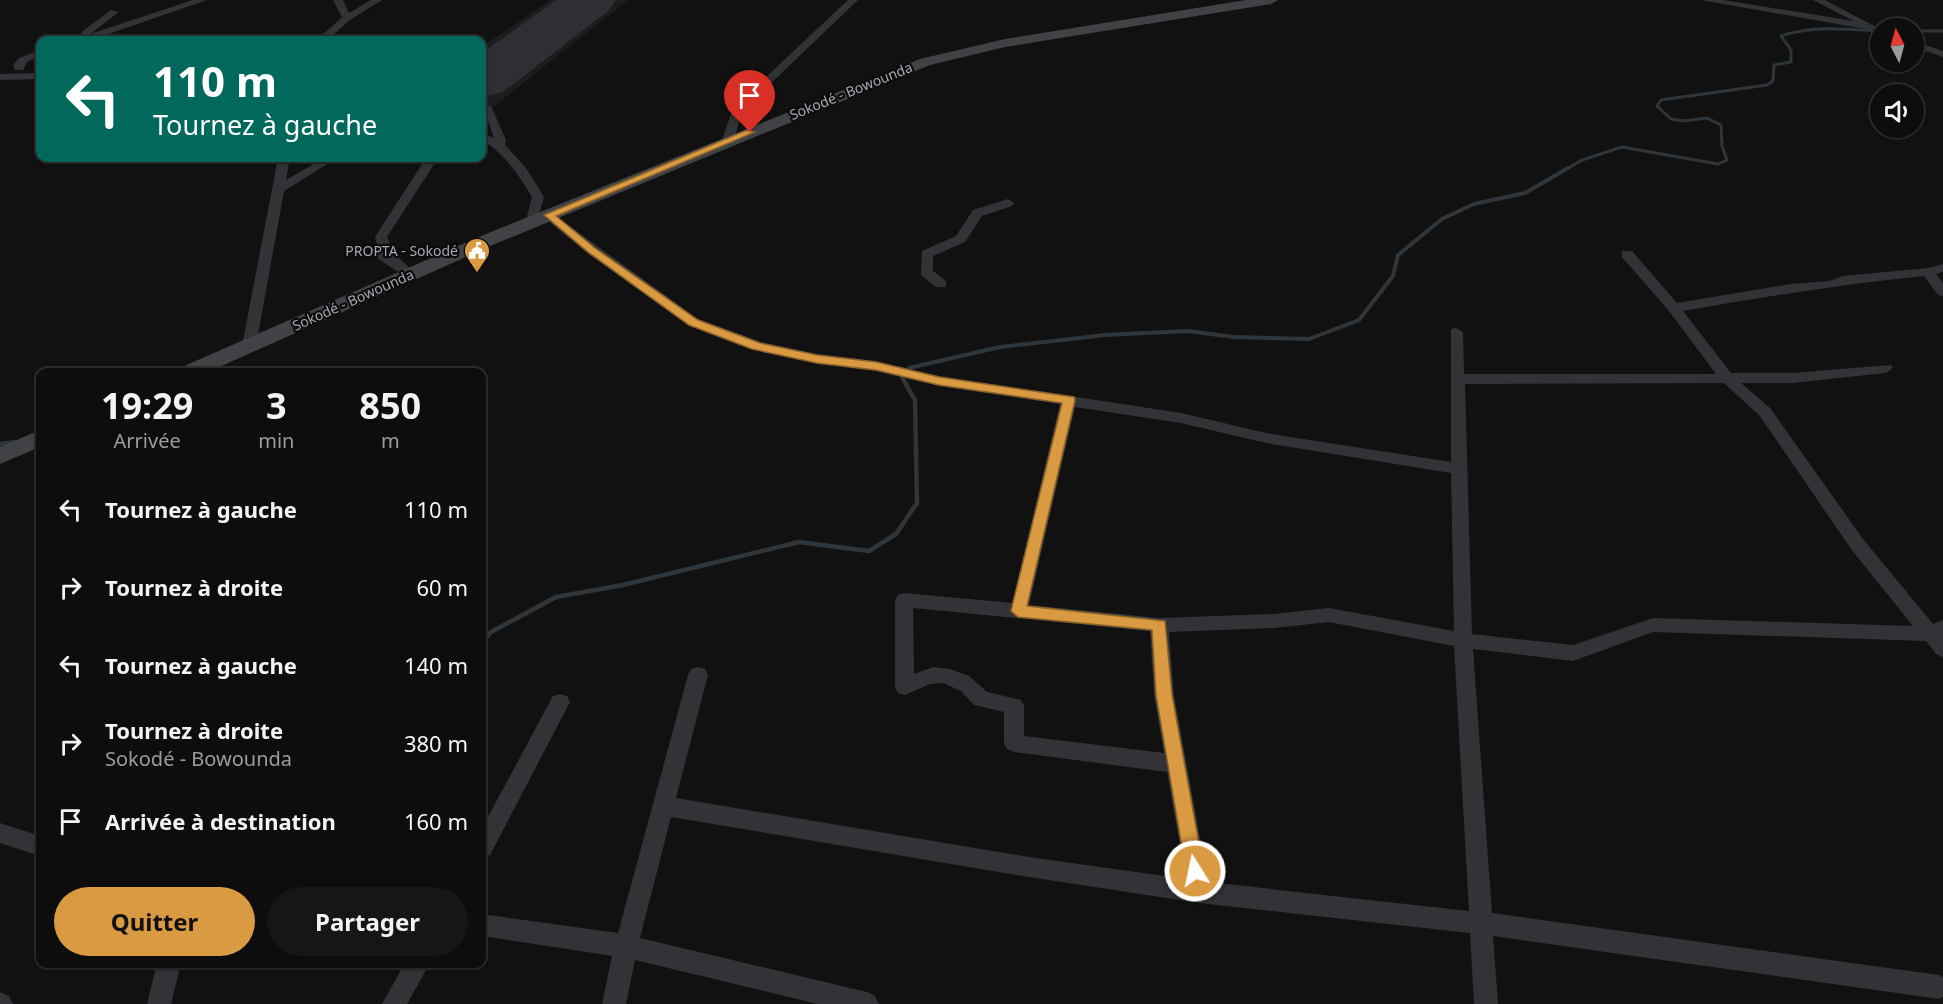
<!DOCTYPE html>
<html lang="fr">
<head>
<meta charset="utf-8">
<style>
  :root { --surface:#0d0d0e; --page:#161617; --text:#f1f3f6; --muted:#9a9c9e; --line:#2d2d2e; --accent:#da9a41 }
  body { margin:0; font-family:"Noto Sans",sans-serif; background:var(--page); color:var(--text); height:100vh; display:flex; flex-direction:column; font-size:22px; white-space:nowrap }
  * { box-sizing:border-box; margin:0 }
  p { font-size:20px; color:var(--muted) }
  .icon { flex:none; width:33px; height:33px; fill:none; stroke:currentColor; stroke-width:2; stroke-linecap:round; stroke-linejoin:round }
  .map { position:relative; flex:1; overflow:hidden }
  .panel { position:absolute; left:36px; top:368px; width:450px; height:600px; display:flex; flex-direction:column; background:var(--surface); border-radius:12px; box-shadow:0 2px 4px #0004,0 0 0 2px var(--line) }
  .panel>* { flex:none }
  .hud { position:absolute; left:36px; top:36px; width:450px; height:126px; border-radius:12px; box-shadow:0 2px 4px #0004,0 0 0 2px var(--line); background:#00695c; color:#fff; overflow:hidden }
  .needle { width:39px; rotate:354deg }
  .tools { position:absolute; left:1870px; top:18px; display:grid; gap:12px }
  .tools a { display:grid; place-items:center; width:54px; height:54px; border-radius:50%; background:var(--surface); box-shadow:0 2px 4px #0004,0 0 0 2px var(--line); font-size:30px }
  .pin { position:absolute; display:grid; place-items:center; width:51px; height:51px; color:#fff; margin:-62px -26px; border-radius:50% 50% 50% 0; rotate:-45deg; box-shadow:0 0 6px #0007 }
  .pin .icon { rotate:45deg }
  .me { position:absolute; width:66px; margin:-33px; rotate:350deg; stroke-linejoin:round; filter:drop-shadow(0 0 4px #0008) }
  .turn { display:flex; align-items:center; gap:21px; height:126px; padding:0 18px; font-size:27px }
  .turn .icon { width:78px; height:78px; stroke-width:2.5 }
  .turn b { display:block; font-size:42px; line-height:51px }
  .eta { display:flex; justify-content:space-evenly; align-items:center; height:102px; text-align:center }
  .eta b { font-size:36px; font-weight:700; line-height:42px }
  .primary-button { display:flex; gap:12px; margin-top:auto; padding:12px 18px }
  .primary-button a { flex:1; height:69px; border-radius:36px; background:var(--accent); color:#111; font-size:24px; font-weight:700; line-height:69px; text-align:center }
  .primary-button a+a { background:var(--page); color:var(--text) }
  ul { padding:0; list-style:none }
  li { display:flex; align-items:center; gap:18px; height:78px; padding:0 18px }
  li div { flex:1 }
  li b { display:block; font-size:22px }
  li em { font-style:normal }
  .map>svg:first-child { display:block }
  .built { fill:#1d1d1f }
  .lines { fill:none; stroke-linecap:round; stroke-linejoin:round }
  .stream-far2 { stroke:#2e363b; stroke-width:3 }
  .stream-far1 { stroke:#2e363b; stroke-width:4 }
  .stream { stroke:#2e363b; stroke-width:4.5 }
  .runway { fill:#2e2f32; fill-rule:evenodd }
  .minor { fill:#323337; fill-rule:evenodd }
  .secondary { fill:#414246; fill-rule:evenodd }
  .route { fill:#da9a41; stroke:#8e642a; stroke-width:1.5 }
  .labels { text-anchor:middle; stroke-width:4.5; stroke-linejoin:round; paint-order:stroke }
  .far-street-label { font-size:14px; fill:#a4a9b1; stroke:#0c0c0d }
  .far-poi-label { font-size:14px; fill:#a4a9b1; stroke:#0c0c0d; text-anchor:end }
</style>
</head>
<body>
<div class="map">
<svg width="1943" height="1004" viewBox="0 0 1943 1004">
  <rect width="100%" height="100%" fill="#111112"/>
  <!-- built -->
  <path class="built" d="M550,0H628L482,116V47Z"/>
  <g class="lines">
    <!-- stream-far2 -->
    <g class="stream-far2">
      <path d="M1914,31H1943"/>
      <path d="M1565,170L1582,160L1622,147L1718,164L1727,160L1722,146L1721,125L1707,118L1684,121L1671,119L1657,106L1661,100L1767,85L1773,81L1774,65L1791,62V50L1781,36C1814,25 1847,29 1881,31"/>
    </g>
    <!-- stream-far1 -->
    <g class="stream-far1">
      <path d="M909,368L1000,347L1105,335L1188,331L1234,337L1309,339L1359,320L1393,276L1398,255L1442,219L1474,204L1525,193L1568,168"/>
      <path d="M902,377L906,384"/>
    </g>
    <!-- stream -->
    <g class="stream">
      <path d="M0,444L15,442"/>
      <path d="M482,642L491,632L556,597L623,585L799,542L869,551L896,534L917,503L915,400L905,383"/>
    </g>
    <!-- runway -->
    <path class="runway" d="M556,0H616L608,11L503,92L482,97V53Z"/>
    <!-- minor -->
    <g class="minor">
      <path d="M193,0H207L91,40H78L86,36L81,33L83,31L111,10L119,12L90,34Z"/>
      <path d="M333,0H343L349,13L371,0H382L350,20L327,40H317L342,17Z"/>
      <path d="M848,0H858L742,111L734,140L724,142L722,140L733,108Z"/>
      <path d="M1701,0H1723L1854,21L1813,0H1825L1876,27L1871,30Z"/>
      <path d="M1914,41L1943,51V57L1914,47Z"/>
      <path d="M40,50V56L27,62L23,70H15L13,65L19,58Z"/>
      <path d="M40,73V79L0,80V74Z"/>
      <path d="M482,104L491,106L506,140L505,145L526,168L544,197L539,215L543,220L541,223H533L527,216L532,197C518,174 505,154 482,140V133L494,138Z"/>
      <path d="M278,158H290L286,180L324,158H337L284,191L256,346L249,350L242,346Z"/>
      <path d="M426,158H438L387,237L390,244L383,252L399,258L415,273V279L410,280L370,253L377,244L375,237Z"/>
      <path d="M1008,199L1014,203L1012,206L982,216L965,242L933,256V271L946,281V287H936L921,275L922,251L956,236L973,210Z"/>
      <path d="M549,211L698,319L761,342L817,354L876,361L939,376L1181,413L1266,433L1451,462V329L1456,328L1463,332L1464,374H1716L1669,311L1622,257V251H1632L1677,303L1791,284L1829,281L1843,276L1928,268L1943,264V272L1936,274L1943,283V296L1938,295L1924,276C1843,284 1764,297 1683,311L1731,373H1792L1891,365L1893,368L1886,373L1792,383H1741L1770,408L1863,539L1933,624L1943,620V657L1936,654L1926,641L1653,632L1573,661L1473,649L1492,913L1939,975L1943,977V997L1939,999L1493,936L1498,1004H1474L1470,933L1199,903L1029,877L671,817L640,938L867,992L875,996L879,1004H818L635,960L626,1004H602L612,956L482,936V914L618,933L688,675L691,669L698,667L705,669L708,675L676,798L1029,857L1186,879L1167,772L1014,752L1007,749L1004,743V712L974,705L961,691L943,683L930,684L905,695L898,693L895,687V600L898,595L904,593L1012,603L1060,404L939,386L876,371L817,364L752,349L688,325L587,253L545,218L543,215ZM1724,383L1760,416L1851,549L1913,626L1653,618L1573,645L1472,634L1465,384ZM1075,407L1181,423L1266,443L1451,473L1454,631L1329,608L1274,614L1159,618L1029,605ZM913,608L1150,631L1154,695L1164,753L1024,736V706L1021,700L987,692L969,676L950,669L933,667L914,674ZM1329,622L1454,646L1469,911L1208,882L1174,695L1169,632L1274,628Z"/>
      <path d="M560,694L567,696L570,702L490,855L482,858V828L553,696Z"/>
      <path d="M0,823L40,836V856L0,843Z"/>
      <path d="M157,963H181L171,1004H147Z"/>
      <path d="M405,963H430L407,1004H382Z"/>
      <path d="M0,992L9,996L13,1004H0Z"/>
    </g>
    <!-- secondary -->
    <g class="secondary">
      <path d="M1246,0H1278L1271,4L1005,47L930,65L495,244L208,372H179L182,367L481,236L920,59L1005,39Z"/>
      <path d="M40,430V447L0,464V447Z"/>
    </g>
  </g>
  <!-- route -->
  <path class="route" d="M747,130L755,132L556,216L595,248L698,320L760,343L817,355L876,362L939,377L1074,397L1075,400L1027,606L1165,621L1172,695L1204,871L1201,877L1195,879L1188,877L1186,871L1156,695L1152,630L1018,617L1011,611L1062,403L939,385L876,370L817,363L752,349L689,325L588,252L544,215Z"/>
  <!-- icons -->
  <defs>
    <symbol id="civic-pin" viewBox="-11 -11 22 30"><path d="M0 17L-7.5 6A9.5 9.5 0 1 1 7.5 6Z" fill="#da9a41" stroke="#0c0c0d"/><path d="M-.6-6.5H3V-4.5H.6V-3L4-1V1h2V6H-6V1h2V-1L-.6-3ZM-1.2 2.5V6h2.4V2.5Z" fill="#fff"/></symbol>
  </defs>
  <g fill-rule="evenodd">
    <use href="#civic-pin" x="462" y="236" width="30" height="40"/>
  </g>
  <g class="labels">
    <!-- far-street labels -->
    <g class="far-street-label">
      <text transform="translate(851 91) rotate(-22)" y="5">Sokodé - Bowounda</text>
      <text transform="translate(353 300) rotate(-24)" y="5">Sokodé - Bowounda</text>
    </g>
    <!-- far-poi labels -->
    <g class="far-poi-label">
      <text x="458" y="256">PROPTA - Sokodé</text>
    </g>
  </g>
</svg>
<div class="tools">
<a><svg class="needle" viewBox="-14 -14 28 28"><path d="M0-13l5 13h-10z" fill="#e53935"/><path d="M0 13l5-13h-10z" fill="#9a9c9e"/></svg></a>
<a><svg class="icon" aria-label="sound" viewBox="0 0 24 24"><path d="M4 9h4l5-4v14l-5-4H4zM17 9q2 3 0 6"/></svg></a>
</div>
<div class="pin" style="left:750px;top:132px;background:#d93025"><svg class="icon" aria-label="arrive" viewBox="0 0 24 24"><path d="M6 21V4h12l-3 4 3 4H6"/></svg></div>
<svg class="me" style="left:1195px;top:871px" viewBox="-20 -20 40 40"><circle r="17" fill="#da9a41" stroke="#fff" stroke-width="3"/><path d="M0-11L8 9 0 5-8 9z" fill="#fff"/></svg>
<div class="hud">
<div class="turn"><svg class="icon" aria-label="left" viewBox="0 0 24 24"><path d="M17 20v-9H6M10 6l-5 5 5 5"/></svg><div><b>110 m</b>Tournez à gauche</div></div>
</div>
<section class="panel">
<div class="eta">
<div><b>19:29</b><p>Arrivée</p></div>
<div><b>3</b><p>min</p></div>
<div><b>850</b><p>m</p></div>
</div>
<ul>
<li><svg class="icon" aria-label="left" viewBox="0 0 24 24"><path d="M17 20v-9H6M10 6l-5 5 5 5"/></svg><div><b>Tournez à gauche</b></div><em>110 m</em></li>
<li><svg class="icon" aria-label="right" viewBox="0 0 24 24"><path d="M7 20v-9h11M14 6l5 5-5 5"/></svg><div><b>Tournez à droite</b></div><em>60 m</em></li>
<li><svg class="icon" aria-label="left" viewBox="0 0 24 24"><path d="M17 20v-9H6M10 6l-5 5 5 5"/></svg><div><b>Tournez à gauche</b></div><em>140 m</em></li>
<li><svg class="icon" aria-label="right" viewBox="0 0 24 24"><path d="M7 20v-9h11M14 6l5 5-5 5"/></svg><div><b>Tournez à droite</b><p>Sokodé - Bowounda</p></div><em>380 m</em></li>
<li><svg class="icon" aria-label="arrive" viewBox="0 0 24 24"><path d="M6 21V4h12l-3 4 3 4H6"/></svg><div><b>Arrivée à destination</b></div><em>160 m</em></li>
</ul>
<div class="primary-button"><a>Quitter</a><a>Partager</a></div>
</section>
</div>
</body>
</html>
